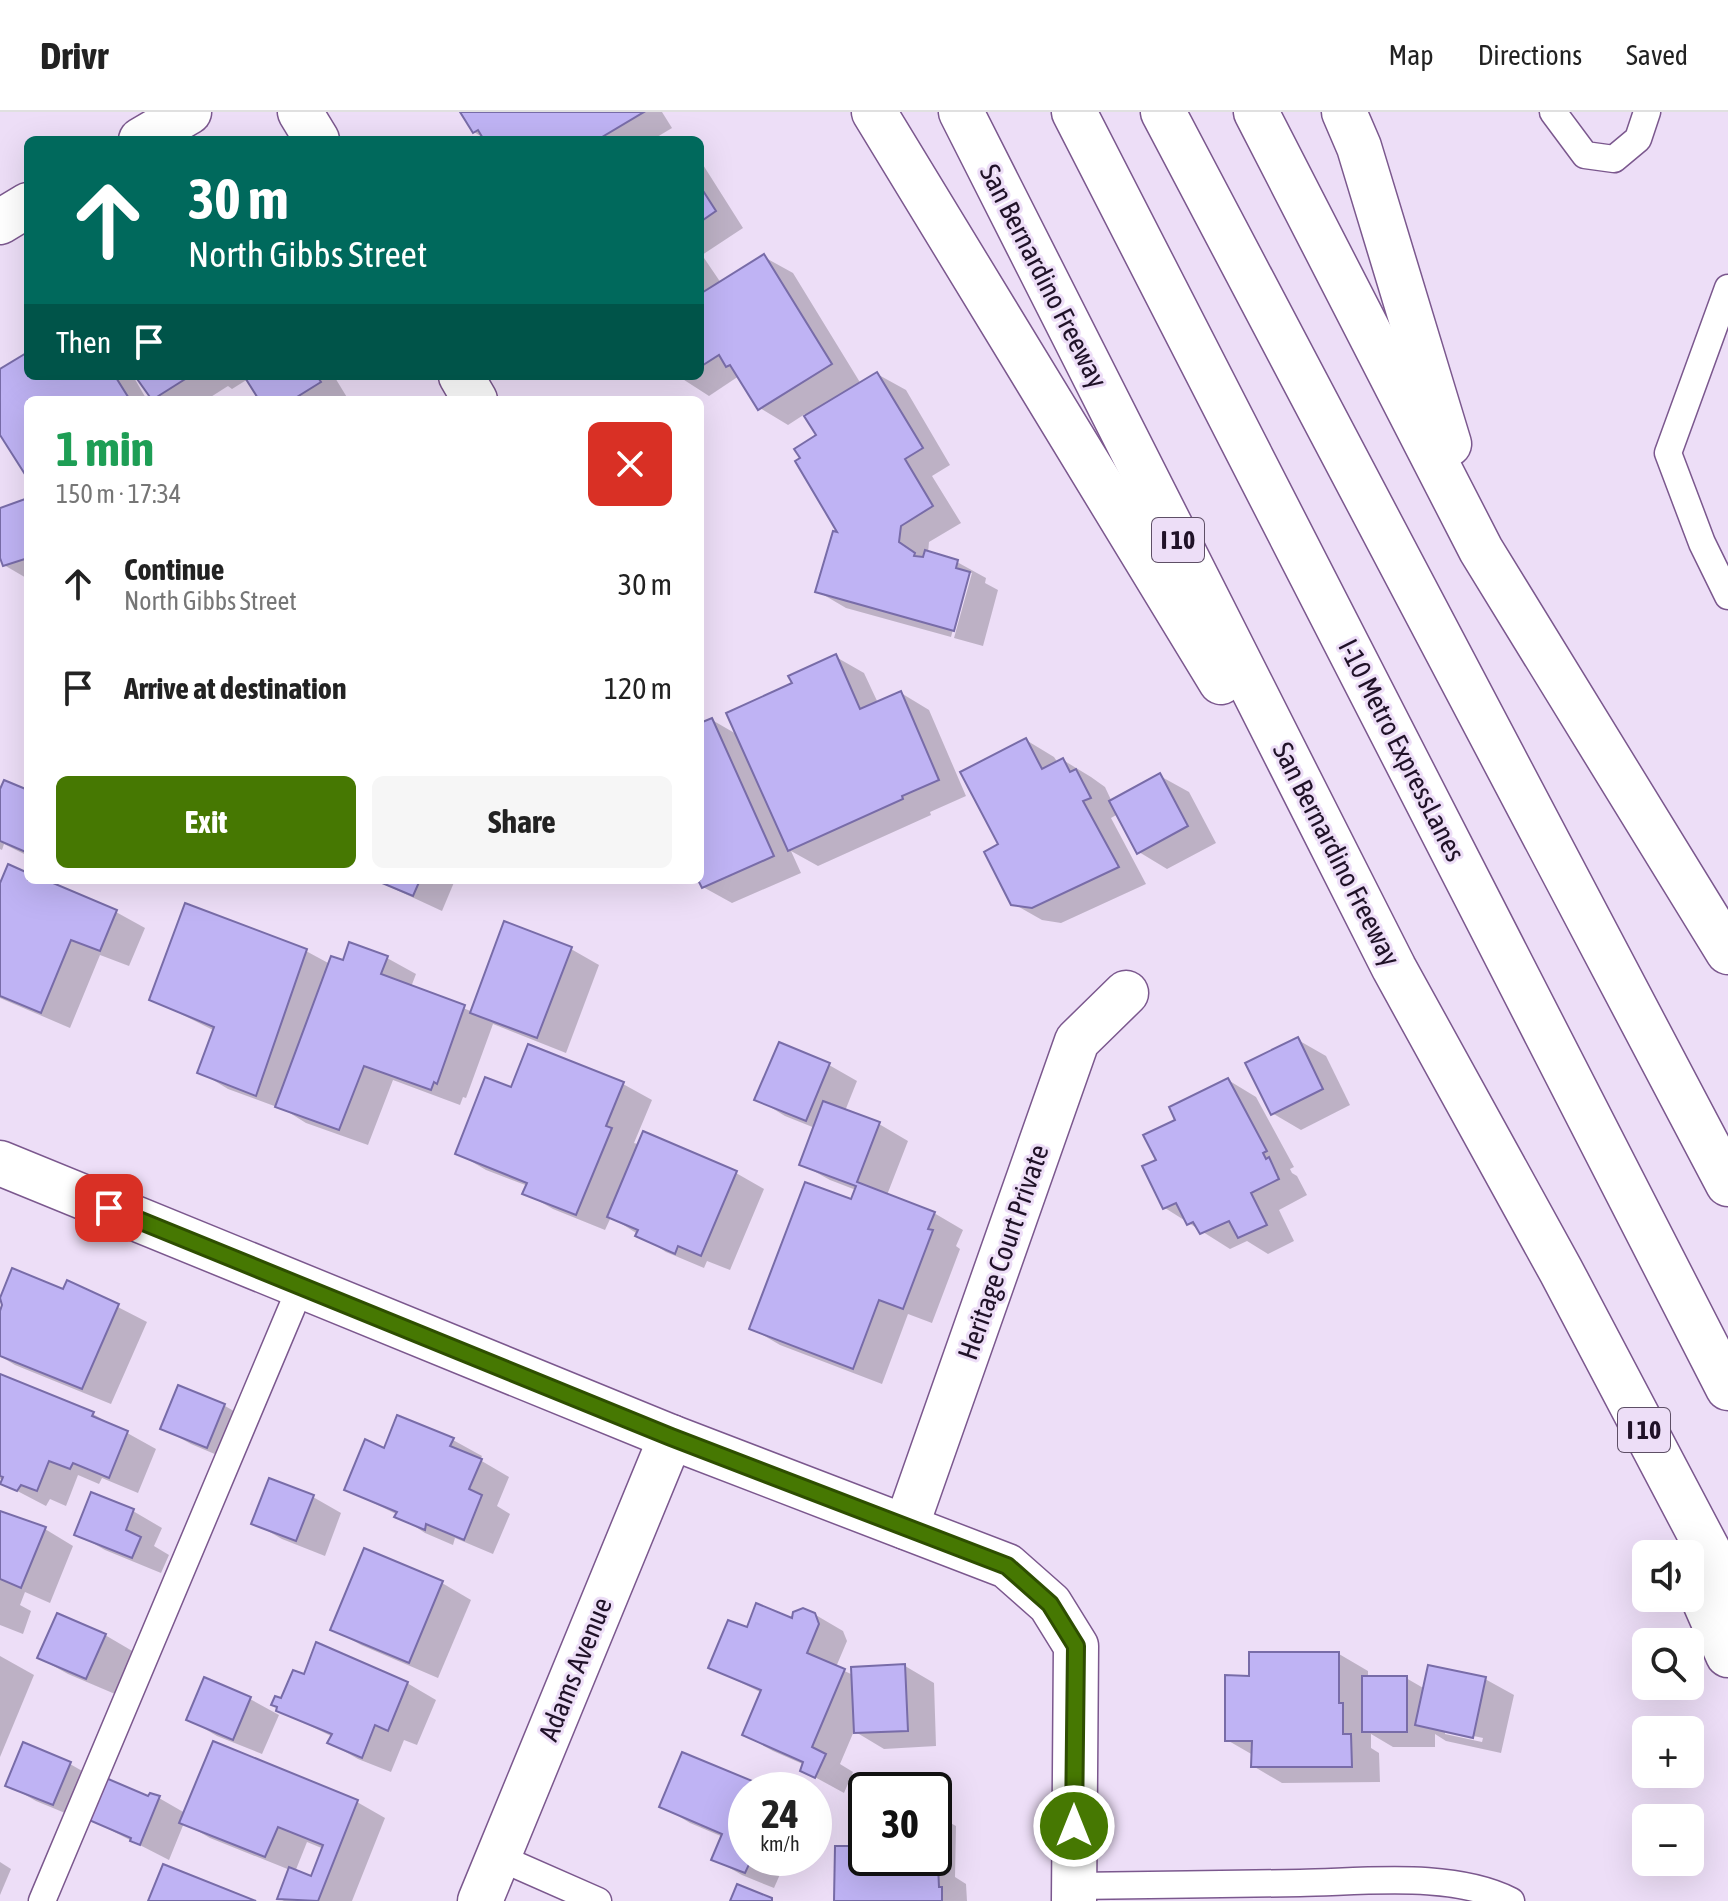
<!DOCTYPE html>
<html lang="en">
<head>
<meta charset="utf-8">
<style>
  :root { --surface:#fff; --page:#f6f6f6; --text:#222; --muted:#767676; --line:#e0e0e0; --accent:#467802 }
  body { margin:0; font-family:"Asap Condensed",sans-serif; background:var(--page); color:var(--text); height:100vh; display:flex; flex-direction:column; font-size:30px; white-space:nowrap }
  * { box-sizing:border-box; margin:0 }
  p { font-size:26px; color:var(--muted) }
  .icon { flex:none; width:44px; height:44px; fill:none; stroke:currentColor; stroke-width:2; stroke-linecap:round; stroke-linejoin:round }
  .map { position:relative; flex:1; overflow:hidden }
  .details { position:absolute; left:24px; top:284px; width:680px; height:488px; display:flex; flex-direction:column; background:var(--surface); border-radius:12px; box-shadow:0 8px 32px #0002 }
  .details>* { flex:none }
  .guide { position:absolute; left:24px; top:24px; width:680px; height:244px; border-radius:12px; box-shadow:0 8px 32px #0002; background:#00695c; color:#fff; overflow:hidden }
  .tools { position:absolute; left:1632px; top:1428px; display:grid; gap:16px }
  .tools a { display:grid; place-items:center; width:72px; height:72px; border-radius:12px; background:var(--surface); box-shadow:0 8px 32px #0002; font-size:40px }
  .speed { position:absolute; left:728px; top:1660px; display:flex; gap:16px; font-size:40px; font-weight:700; text-align:center }
  .speed>* { display:grid; place-content:center; width:104px; height:104px; border-radius:50%; background:var(--surface); box-shadow:0 8px 32px #0002; line-height:1 }
  .speed small { font-size:20px; font-weight:400 }
  .speed .limit { border:4px solid #111; border-radius:12px; background:#fff; color:#111 }
  .pin { position:absolute; display:grid; place-items:center; width:68px; height:68px; color:#fff; margin:-34px; border-radius:16px; box-shadow:0 4px 12px #0006 }
  .me { position:absolute; width:88px; margin:-44px; rotate:0deg; stroke-linejoin:round; filter:drop-shadow(0 0 6px #0008) }
  .turn { display:flex; align-items:center; gap:28px; height:168px; padding:0 32px; font-size:36px }
  .turn .icon { width:104px; height:104px; stroke-width:2.5 }
  .turn b { display:block; font-size:56px; line-height:68px }
  .then { display:flex; align-items:center; height:76px; padding:0 32px; background:#0003; gap:16px; font-size:30px }
  .round { display:grid; place-items:center; flex:none; width:84px; height:84px; border-radius:12px; background:var(--page) }
  .headline { display:flex; align-items:center; justify-content:space-between; height:136px; padding:0 32px }
  h1 { font-size:48px; font-weight:700; line-height:60px; color:#1e9e55 }
  .primary-button { display:flex; gap:16px; margin-top:auto; padding:16px 32px }
  .primary-button a { flex:1; height:92px; border-radius:12px; background:var(--accent); color:#fff; font-size:32px; font-weight:700; line-height:92px; text-align:center }
  .primary-button a+a { background:var(--page); color:var(--text) }
  ul { padding:0; list-style:none }
  li { display:flex; align-items:center; gap:24px; height:104px; padding:0 32px }
  li div { flex:1 }
  li b { display:block; font-size:30px }
  li em { font-style:normal }
  header { display:flex; align-items:center; gap:48px; box-sizing:border-box; height:112px; padding:0 40px; background:var(--surface); border-bottom:2px solid var(--line) }
  header strong { font-size:38px }
  nav { display:flex; gap:44px; margin-inline-start:auto; font-size:28px }
  .map>svg:first-child { display:block }
  .shadow { fill:#0003; fill-rule:evenodd }
  .building { fill:#bfb3f4; stroke:#786ca8; stroke-width:2 }
  .lines { fill:none; stroke-linecap:round; stroke-linejoin:round }
  .lane-casing { stroke:#7b588e; stroke-width:29 }
  .street-casing { stroke:#7b588e; stroke-width:47 }
  .highway-casing { stroke:#7b588e; stroke-width:47 }
  .lane { stroke:#fff; stroke-width:26 }
  .street { stroke:#fff; stroke-width:44 }
  .highway { stroke:#fff; stroke-width:44 }
  .route-casing { stroke:#2e4e01; stroke-width:20 }
  .route { stroke:#467802; stroke-width:14 }
  .labels { text-anchor:middle; stroke-width:6; stroke-linejoin:round; paint-order:stroke }
  .shield { fill:#eddef7; stroke:#5e4f66; stroke-width:2 }
  .shield-label { font-size:26px; font-weight:bold; fill:#201228 }
  .street-label { font-size:28px; fill:#201228; stroke:#eddef7 }
</style>
</head>
<body>
<header>
<strong>Drivr</strong>
<nav><a>Map</a><a>Directions</a><a>Saved</a></nav>
</header>
<div class="map">
<svg width="1728" height="1789" viewBox="0 0 1728 1789">
  <rect width="100%" height="100%" fill="#eddef7"/>
  <!-- shadow -->
  <g class="shadow">
    <path d="M462,0H662L672,16L652,28H487L474,20Z"/>
    <path d="M700,48L743,116L702,143L721,171L764,145L793,161L861,272L877,262L906,278L950,353L932,364L961,411L929,430L928,441L957,450L986,466L985,471L998,478L983,534L954,526L972,461H968L951,525L846,496L817,479L841,424L819,324L805,302L788,313L760,296L739,264L709,284L678,264H700Z"/>
    <path d="M28,243V264H133L147,288H28V363L0,319V260Z"/>
    <path d="M138,264H334L348,287L262,288L248,267L232,277L228,274L206,288H153Z"/>
    <path d="M28,389V467L4,453L0,440V398Z"/>
    <path d="M836,545L864,561L878,591L901,581L929,598L966,684L930,700L931,703L818,754L791,739L801,761L732,791L703,775L700,768V613L712,608L738,623L795,572Z"/>
    <path d="M1026,628L1054,645L1058,651L1063,648L1091,665L1105,675L1112,690L1160,664L1189,680L1216,731L1167,757L1139,740L1118,702L1111,706L1146,772L1061,811L1042,808L1012,791L1001,733Z"/>
    <path d="M0,680L28,681V744L4,732L2,738L0,737Z"/>
    <path d="M28,763V768H41L116,800L145,816L129,854L100,843L70,916L0,886V776Z"/>
    <path d="M375,768H455L442,799Z"/>
    <path d="M351,833L387,846L416,862L411,875L473,900L571,837L599,853L566,941L493,912L466,986L463,985L460,993L393,968L368,1033L306,1011L285,998L228,977L200,960L215,919L151,887L306,839L330,852L344,851Z"/>
    <path d="M1298,928L1326,944L1350,993L1301,1018L1272,1001Z"/>
    <path d="M829,953L857,969L845,999L879,1012L908,1029L887,1083L934,1101L963,1118L956,1134L960,1137L932,1211L908,1202L882,1272L780,1233L751,1216L852,1090L856,1078L830,1068L801,1052L815,1016L785,1004L757,987Z"/>
    <path d="M1228,968L1256,985L1294,1055L1290,1057L1292,1061L1297,1064L1307,1083L1279,1098L1294,1129L1268,1142L1247,1129L1230,1137L1165,1096L1158,1049L1177,1009Z"/>
    <path d="M623,972L652,988L634,1031L736,1061L764,1077L730,1158L707,1149L704,1156L666,1140L611,1105L605,1118L553,1097L525,1081L528,1074L486,1058L457,1041L512,978Z"/>
    <path d="M13,1159L64,1180L110,1191L147,1210L111,1292L15,1253L0,1244V1205L5,1193L0,1190Z"/>
    <path d="M0,1264L93,1302L156,1337L138,1381L102,1366L99,1372L78,1363L66,1394L50,1387L46,1394L2,1371L3,1368L0,1367Z"/>
    <path d="M179,1276L225,1294L253,1310L236,1351L191,1332L162,1316Z"/>
    <path d="M453,1328L482,1344L480,1348L509,1365L497,1394L510,1402L493,1442L455,1426L453,1433L425,1421L398,1403L346,1377L385,1338Z"/>
    <path d="M92,1383L133,1399L162,1416L154,1434L169,1443L161,1461L105,1438L77,1422Z"/>
    <path d="M313,1385L341,1401L325,1444L282,1427L254,1411Z"/>
    <path d="M0,1400L45,1417L73,1434L50,1491L25,1480L20,1493L31,1499L23,1522L0,1513Z"/>
    <path d="M365,1439L442,1471L471,1488L438,1566L361,1533L333,1517Z"/>
    <path d="M814,1502L843,1519L847,1529L836,1555L853,1563L905,1554L934,1571L936,1634L884,1637L854,1619L840,1652L853,1660L844,1681L802,1658L805,1653L773,1639L744,1623L762,1581L710,1555L748,1518Z"/>
    <path d="M105,1523L134,1540L115,1582L68,1562L39,1546Z"/>
    <path d="M317,1533L407,1571L436,1588L417,1633L404,1628L391,1660L358,1647L330,1631L333,1625L278,1598L305,1565Z"/>
    <path d="M1339,1542L1368,1559V1566H1406L1425,1577L1485,1567L1514,1583L1501,1641L1446,1629L1435,1622V1635H1393L1371,1622V1636L1379,1641L1380,1670L1282,1671L1253,1654V1643L1227,1628L1251,1566ZM1445,1618L1483,1626L1482,1630L1445,1622Z"/>
    <path d="M0,1544L34,1563L0,1645Z"/>
    <path d="M205,1567L250,1587L279,1603L262,1642L217,1624L188,1607Z"/>
    <path d="M683,1643L768,1678H746V1746H803L798,1757L785,1751L774,1776L742,1763L714,1747L723,1725L690,1711L662,1694Z"/>
    <path d="M70,1652L98,1668L82,1708L36,1689L8,1673Z"/>
    <path d="M860,1677L894,1678H866V1746H934V1694V1702L956,1714L955,1765L966,1772L967,1789H836L860,1736Z"/>
    <path d="M149,1686H159L185,1701L357,1690L385,1706L352,1789H284L279,1786L290,1758L210,1726L184,1711L169,1748L91,1708ZM307,1730L324,1737L312,1767L295,1760Z"/>
    <path d="M814,1701L820,1704L814,1719Z"/>
    <path d="M0,1750L11,1757L0,1783Z"/>
  </g>
  <!-- building -->
  <g class="building">
    <path d="M460,0H644L597,28H484L478,18L473,21Z"/>
    <path d="M700,74L716,99L700,110Z"/>
    <path d="M764,142L832,252L758,298L730,253L726,255L719,243L700,255V182Z"/>
    <path d="M28,240V264H115L130,288H28V367L0,323V257Z"/>
    <path d="M877,260L923,336L905,347L933,394L901,414L899,430L915,441L914,444L923,445L925,438L958,448L956,456L970,460L954,519L815,480L833,419L837,420L795,349L800,346L794,337L816,323L804,304Z"/>
    <path d="M135,264H190L152,288Z"/>
    <path d="M244,264H317L321,270L292,288H259Z"/>
    <path d="M28,386V446L3,454L0,446V396Z"/>
    <path d="M836,542L860,597L901,579L939,668L902,684L903,687L788,739L726,601L792,571L788,564Z"/>
    <path d="M712,606L774,744L702,776L698,768H700V611Z"/>
    <path d="M1026,626L1042,657L1063,646L1070,660L1076,657L1091,686L1083,689L1119,755L1032,796L1011,793L984,740L998,732L960,660Z"/>
    <path d="M1160,661L1188,714L1137,742L1109,689Z"/>
    <path d="M4,668L28,678V741L0,729V677Z"/>
    <path d="M8,752L28,761V768H46L117,798L100,839L71,828L41,901L0,884V771Z"/>
    <path d="M375,768H420L413,784Z"/>
    <path d="M185,791L307,837L256,984L197,961L214,915L149,888Z"/>
    <path d="M504,809L572,835L537,926L470,901Z"/>
    <path d="M349,830L388,844L381,862L465,893L437,972L434,970L431,978L364,954L339,1018L275,995L331,844L343,848Z"/>
    <path d="M1298,925L1323,977L1271,1003L1245,951Z"/>
    <path d="M779,930L830,951L806,1009L754,988Z"/>
    <path d="M528,932L624,970L606,1014L612,1016L576,1103L522,1082L527,1071L455,1042L485,965L511,975Z"/>
    <path d="M1228,966L1267,1039L1263,1041L1266,1047L1269,1045L1279,1067L1251,1081L1267,1113L1238,1126L1229,1109L1200,1122L1193,1110L1187,1113L1176,1091L1163,1097L1142,1054L1156,1048L1143,1023L1175,1008L1169,995Z"/>
    <path d="M823,989L880,1010L857,1070L935,1100L928,1117L933,1118L903,1197L879,1188L853,1257L749,1217L805,1070L851,1087L856,1074L799,1053Z"/>
    <path d="M643,1019L737,1059L701,1144L678,1134L675,1142L635,1124L638,1118L607,1105Z"/>
    <path d="M12,1156L63,1177L67,1168L119,1192L82,1277L0,1244V1199L2,1193L0,1186Z"/>
    <path d="M0,1262L94,1300L92,1304L128,1319L109,1366L73,1351L70,1357L49,1349L37,1379L21,1373L17,1379L0,1372L3,1365L0,1364Z"/>
    <path d="M178,1273L225,1292L207,1336L160,1317Z"/>
    <path d="M397,1303L454,1326L450,1334L482,1347L469,1377L482,1383L464,1428L426,1412L425,1418L394,1405L397,1400L344,1378L365,1327L384,1336Z"/>
    <path d="M269,1366L314,1383L296,1429L251,1412Z"/>
    <path d="M91,1380L134,1397L126,1418L141,1425L132,1446L74,1423Z"/>
    <path d="M0,1399L46,1415L21,1476L0,1467Z"/>
    <path d="M364,1436L443,1469L409,1551L330,1518Z"/>
    <path d="M756,1491L792,1506L793,1500L803,1496L815,1501L819,1512L807,1541L845,1557L812,1635L826,1642L815,1666L800,1659L803,1650L742,1623L761,1578L708,1556L728,1508L747,1515Z"/>
    <path d="M57,1501L106,1522L86,1567L37,1546Z"/>
    <path d="M316,1530L408,1570L388,1619L375,1613L362,1646L327,1631L332,1622L276,1599L277,1595L271,1593L275,1584L281,1586L293,1558L304,1562Z"/>
    <path d="M1249,1540H1339V1591H1343V1622H1351L1352,1655H1251L1252,1629H1225V1563L1249,1564Z"/>
    <path d="M905,1552L908,1619L854,1621L851,1555Z"/>
    <path d="M1428,1553L1486,1565L1473,1626L1415,1613Z"/>
    <rect x="1362" y="1564" width="45" height="56"/>
    <path d="M204,1565L251,1585L233,1628L186,1608Z"/>
    <path d="M213,1629L358,1688L318,1789L277,1787L289,1755L311,1764L323,1733L278,1715L265,1745L179,1711Z"/>
    <path d="M23,1630L71,1650L53,1693L5,1674Z"/>
    <path d="M682,1640L774,1678H746V1746H752L745,1761L711,1748L722,1722L659,1695Z"/>
    <path d="M106,1666L148,1684L150,1681L160,1684L140,1733L130,1729L131,1726L89,1708Z"/>
    <path d="M858,1675L907,1676L866,1678V1746H927V1753H938L939,1775H942V1789H834L835,1734H858Z"/>
    <path d="M163,1752L256,1789H148Z"/>
    <path d="M737,1772L772,1786V1789H730Z"/>
  </g>
  <g class="lines">
    <defs>
      <g id="lane">
        <path d="M1553,0L1585,43L1614,47L1638,27L1647,0"/>
        <path d="M1728,176L1668,341L1702,431L1728,484"/>
        <path d="M498,1745L598,1789"/>
        <path d="M1074,1774C1149,1773 1225,1772 1300,1771C1364,1770 1452,1759 1511,1789"/>
        <path d="M42,1789L301,1174"/>
      </g>
      <g id="street">
        <path d="M300,0L317,28"/>
        <path d="M141,28L189,0"/>
        <path d="M0,110L28,93"/>
        <path d="M461,264L475,288"/>
        <path d="M0,1051L671,1325L1007,1454L1050,1492L1076,1534L1074,1789"/>
        <path d="M906,1415L1077,929L1126,881"/>
        <path d="M480,1789L671,1325"/>
      </g>
      <g id="highway">
        <path d="M874,0L1221,570"/>
        <path d="M961,0L1394,856L1561,1159L1728,1476"/>
        <path d="M1074,0L1728,1276"/>
        <path d="M1163,0L1728,1072"/>
        <path d="M1256,0L1481,438L1728,840"/>
        <path d="M1344,0L1359,35L1449,332"/>
        <path d="M1690,1456L1728,1543"/>
      </g>
    </defs>
    <!-- lane casing -->
    <use href="#lane" class="lane-casing"/>
    <!-- street casing -->
    <use href="#street" class="street-casing"/>
    <!-- highway casing -->
    <use href="#highway" class="highway-casing"/>
    <!-- lane -->
    <use href="#lane" class="lane"/>
    <!-- street -->
    <use href="#street" class="street"/>
    <!-- highway -->
    <use href="#highway" class="highway"/>
  </g>
  <g class="lines">
    <defs>
      <path id="route" d="M109,1096L671,1325L1007,1454L1050,1492L1076,1534L1074,1714"/>
    </defs>
    <!-- route casing -->
    <use href="#route" class="route-casing"/>
    <!-- route -->
    <use href="#route" class="route"/>
  </g>
  <g class="labels">
    <!-- shield labels -->
    <g class="shield">
      <rect x="1152" y="406" width="52" height="44" rx="6"/>
      <rect x="1618" y="1296" width="52" height="44" rx="6"/>
    </g>
    <g class="shield-label">
      <text x="1178" y="437">I 10</text>
      <text x="1644" y="1327">I 10</text>
    </g>
    <!-- street labels -->
    <g class="street-label">
      <text transform="translate(1044 164) rotate(63)" y="10">San Bernardino Freeway</text>
      <text transform="translate(1402 638) rotate(63)" y="10">I-10 Metro ExpressLanes</text>
      <text transform="translate(1337 742) rotate(63)" y="10">San Bernardino Freeway</text>
      <text transform="translate(1003 1140) rotate(-71)" y="10">Heritage Court Private</text>
      <text transform="translate(575 1557) rotate(-68)" y="10">Adams Avenue</text>
    </g>
  </g>
</svg>
<div class="tools">
<a><svg class="icon" aria-label="sound" viewBox="0 0 24 24"><path d="M4 9h4l5-4v14l-5-4H4zM17 9q2 3 0 6"/></svg></a>
<a><svg class="icon" aria-label="search" viewBox="0 0 24 24"><circle cx="10" cy="10" r="6"/><path d="M15 15l6 6"/></svg></a>
<a>+</a>
<a>−</a>
</div>
<div class="speed"><div>24<small>km/h</small></div><div class="limit">30</div></div>
<div class="pin" style="left:109px;top:1096px;background:#d93025"><svg class="icon" aria-label="arrive" viewBox="0 0 24 24"><path d="M6 21V4h12l-3 4 3 4H6"/></svg></div>
<svg class="me" style="left:1074px;top:1714px" viewBox="-20 -20 40 40"><circle r="17" fill="#467802" stroke="#fff" stroke-width="3"/><path d="M0-11L8 9 0 5-8 9z" fill="#fff"/></svg>
<div class="guide">
<div class="turn"><svg class="icon" aria-label="ahead" viewBox="0 0 24 24"><path d="M12 20V5M6 11l6-6 6 6"/></svg><div><b>30 m</b>North Gibbs Street</div></div>
<div class="then">Then<svg class="icon" aria-label="arrive" viewBox="0 0 24 24"><path d="M6 21V4h12l-3 4 3 4H6"/></svg></div>
</div>
<section class="details">
<div class="headline"><div><h1>1 min</h1><p>150 m · 17:34</p></div><a class="round" style="background:#d93025;color:#fff"><svg class="icon" aria-label="close" viewBox="0 0 24 24"><path d="M6 6l12 12M18 6L6 18"/></svg></a></div>
<ul>
<li><svg class="icon" aria-label="ahead" viewBox="0 0 24 24"><path d="M12 20V5M6 11l6-6 6 6"/></svg><div><b>Continue</b><p>North Gibbs Street</p></div><em>30 m</em></li>
<li><svg class="icon" aria-label="arrive" viewBox="0 0 24 24"><path d="M6 21V4h12l-3 4 3 4H6"/></svg><div><b>Arrive at destination</b></div><em>120 m</em></li>
</ul>
<div class="primary-button"><a>Exit</a><a>Share</a></div>
</section>
</div>
</body>
</html>
